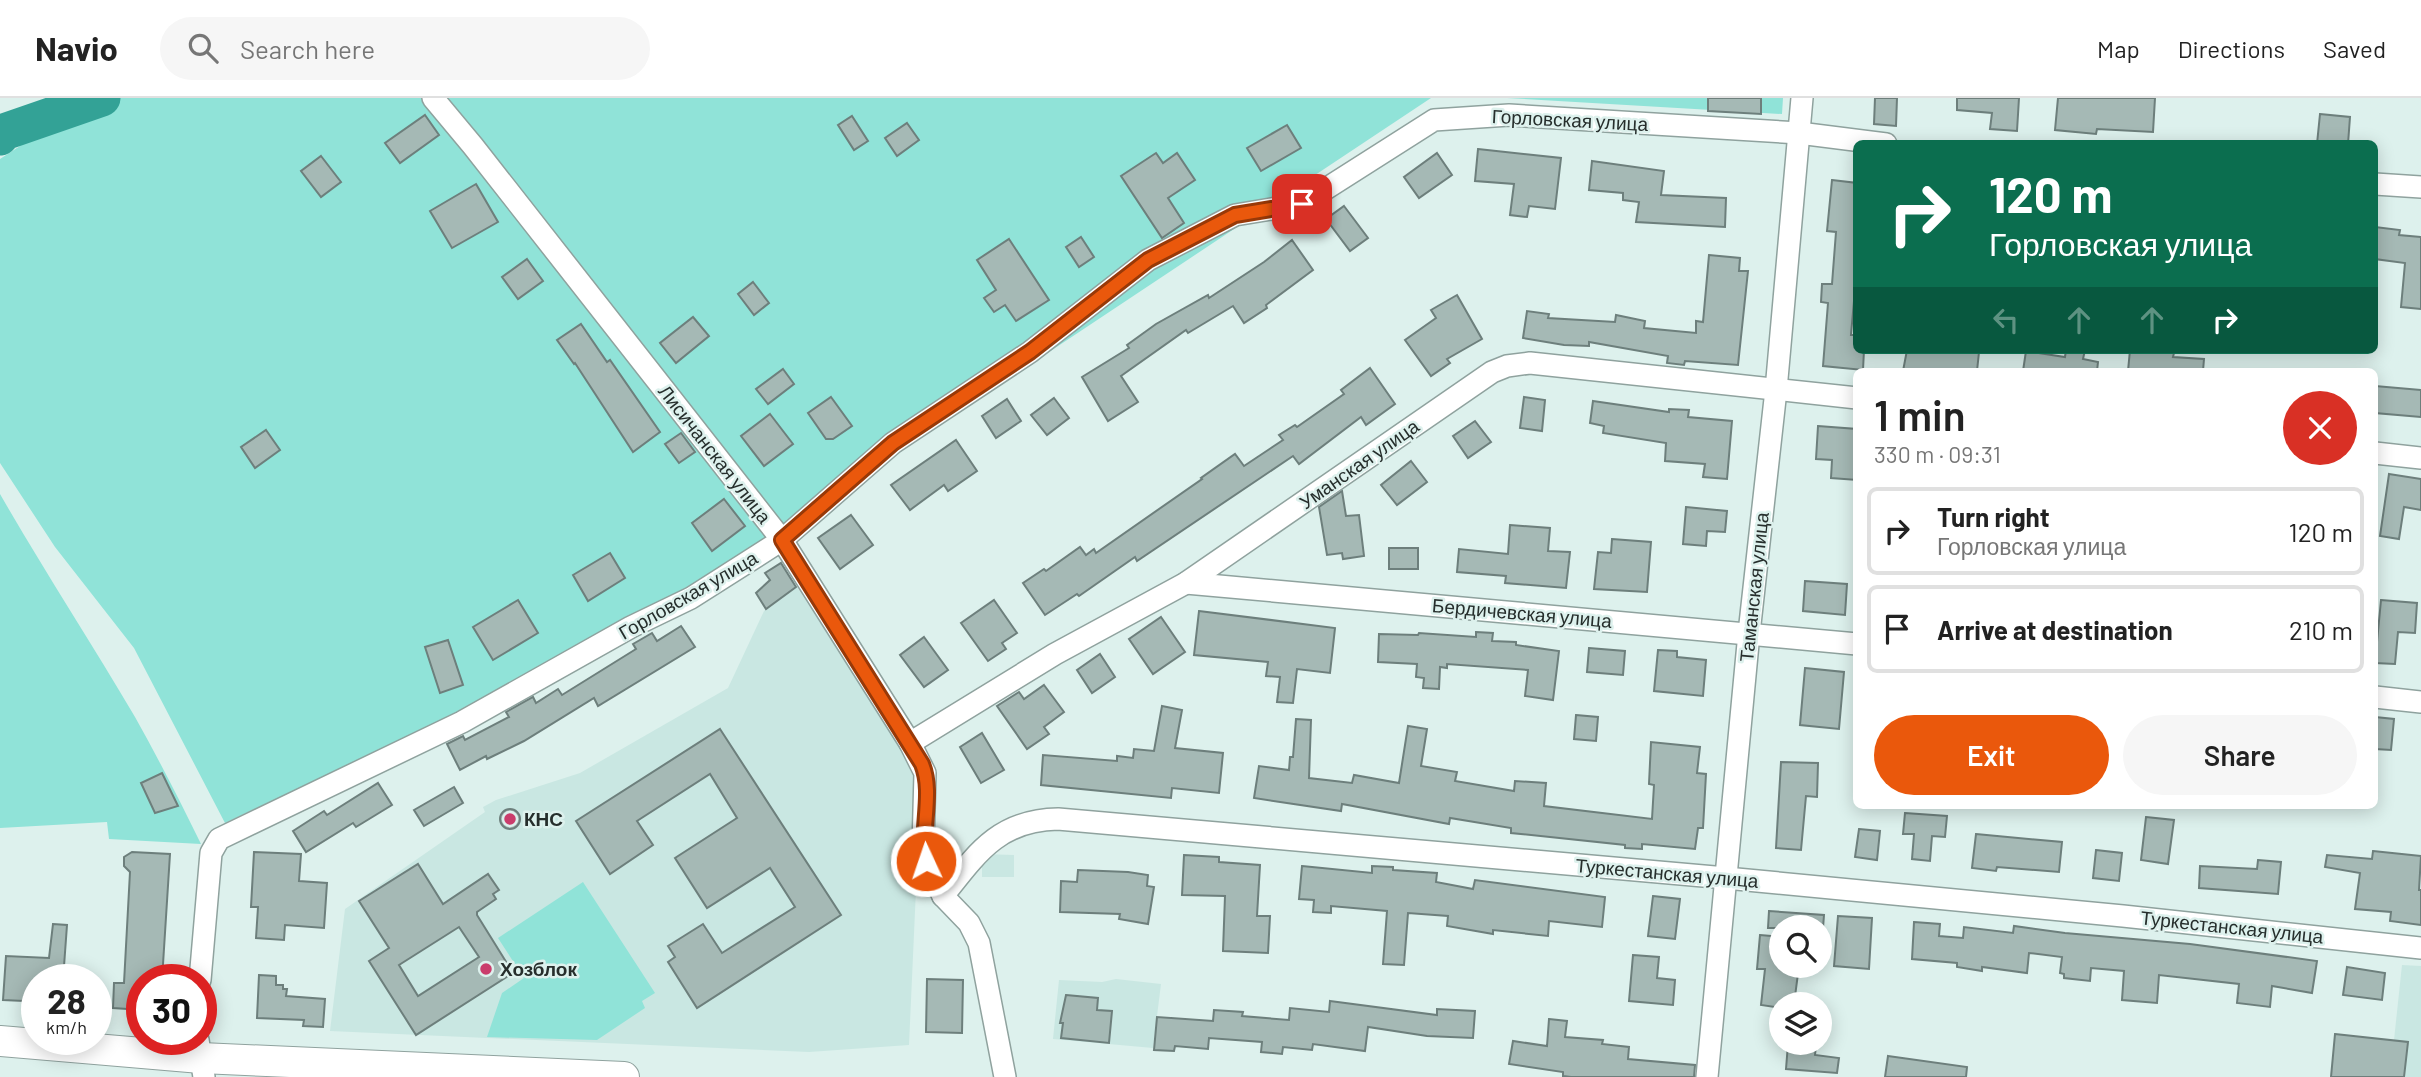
<!DOCTYPE html>
<html lang="en">
<head>
<meta charset="utf-8">
<style>
  :root { --surface:#fff; --page:#f6f6f6; --text:#222; --muted:#767676; --line:#e0e0e0; --accent:#ea580c }
  body { margin:0; font-family:Barlow,sans-serif; background:var(--page); color:var(--text); height:100vh; display:flex; flex-direction:column; font-size:26px; white-space:nowrap }
  * { box-sizing:border-box; margin:0 }
  p { font-size:23px; color:var(--muted) }
  .icon { flex:none; width:38px; height:38px; fill:none; stroke:currentColor; stroke-width:2; stroke-linecap:round; stroke-linejoin:round }
  .map { position:relative; flex:1; overflow:hidden }
  .details { position:absolute; left:1853px; top:270px; width:525px; height:441px; display:flex; flex-direction:column; background:var(--surface); border-radius:10px; box-shadow:0 4px 18px #0003 }
  .details>* { flex:none }
  .banner { position:absolute; left:1853px; top:42px; width:525px; height:214px; border-radius:10px; box-shadow:0 4px 18px #0003; background:#0b6e4f; color:#fff; overflow:hidden }
  .buttons { position:absolute; left:1769px; top:817px; display:grid; gap:14px }
  .buttons a { display:grid; place-items:center; width:63px; height:63px; border-radius:50%; background:var(--surface); box-shadow:0 4px 18px #0003; font-size:35px }
  .speed { position:absolute; left:21px; top:866px; display:flex; gap:14px; font-size:35px; font-weight:700; text-align:center }
  .speed>* { display:grid; place-content:center; width:91px; height:91px; border-radius:50%; background:var(--surface); box-shadow:0 4px 18px #0003; line-height:1 }
  .speed small { font-size:18px; font-weight:400 }
  .speed .limit { border:10px solid #d22; background:#fff; color:#111 }
  .pin { position:absolute; display:grid; place-items:center; width:60px; height:60px; color:#fff; margin:-30px; border-radius:14px; box-shadow:0 4px 10px #0006 }
  .me { position:absolute; width:77px; margin:-38px; rotate:357deg; stroke-linejoin:round; filter:drop-shadow(0 0 5px #0008) }
  .turn { display:flex; align-items:center; gap:24px; height:147px; padding:0 21px; font-size:32px }
  .turn .icon { width:91px; height:91px; stroke-width:2.5 }
  .turn b { display:block; font-size:49px; line-height:60px }
  .lanes { display:flex; align-items:center; height:66px; padding:0 21px; background:#0003; justify-content:center; gap:35px; direction:ltr }
  .lanes .off { opacity:.35 }
  .round { display:grid; place-items:center; flex:none; width:74px; height:74px; border-radius:37px; background:var(--page) }
  .headline { display:flex; align-items:center; justify-content:space-between; height:119px; padding:0 21px }
  h1 { font-size:42px; font-weight:600; line-height:52px }
  .button { display:flex; gap:14px; margin-top:auto; padding:14px 21px }
  .button a { flex:1; height:80px; border-radius:42px; background:var(--accent); color:#fff; font-size:28px; font-weight:600; line-height:80px; text-align:center }
  .button a+a { background:var(--page); color:var(--text) }
  ul { padding:0; list-style:none }
  li { display:flex; align-items:center; gap:21px; height:88px; margin:0 14px 10px; padding:0 7px; border:4px solid var(--line); border-radius:10px }
  li div { flex:1 }
  li b { display:block; font-size:26px }
  li em { font-style:normal }
  header { display:flex; align-items:center; gap:42px; box-sizing:border-box; height:98px; padding:0 35px; background:var(--surface); border-bottom:2px solid var(--line) }
  header strong { font-size:33px }
  nav { display:flex; gap:38px; margin-inline-start:auto; font-size:24px }
  .search { width:490px; height:63px; background:var(--page); display:flex; align-items:center; gap:18px; box-sizing:border-box; padding:0 24px; border-radius:38px; color:var(--muted); font-size:26px }
  .map>svg:first-child { display:block }
  .built { fill:#c9e7e2 }
  .green { fill:#90e3d8 }
  .lines { fill:none; stroke-linecap:round; stroke-linejoin:round }
  .river { stroke:#33a296; stroke-width:37 }
  .building { fill:#a5b9b5; stroke:#6d7f7c; stroke-width:2; fill-rule:evenodd }
  .street-casing { stroke:#8fa29e; stroke-width:24 }
  .secondary-casing { stroke:#8fa29e; stroke-width:32 }
  .street { stroke:#fff; stroke-width:21 }
  .secondary { stroke:#fff; stroke-width:30 }
  .route-casing { stroke:#983908; stroke-width:18 }
  .route { stroke:#ea580c; stroke-width:12 }
  .poi-dot { fill:#ca3d6c; stroke:#ddf1ed; stroke-width:2.5 }
  .labels { text-anchor:middle; stroke-width:5; stroke-linejoin:round; paint-order:stroke }
  .street-label { font-size:19px; fill:#262e2c; stroke:#ddf1ed }
  .poi-label { font-size:19px; font-weight:bold; fill:#262e2c; stroke:#ddf1ed; text-anchor:start }
</style>
</head>
<body>
<header>
<strong>Navio</strong>
<div class="search"><svg class="icon" aria-label="search" viewBox="0 0 24 24"><circle cx="10" cy="10" r="6"/><path d="M15 15l6 6"/></svg>Search here</div>
<nav><a>Map</a><a>Directions</a><a>Saved</a></nav>
</header>
<div class="map">
<svg width="2421" height="979" viewBox="0 0 2421 979">
  <rect width="100%" height="100%" fill="#ddf1ed"/>
  <!-- built -->
  <g class="built">
    <path d="M797,489L921,680L909,947L809,954L330,933L345,811L485,714L483,709L496,702L580,675L728,590L764,513Z"/>
    <path d="M982,756L1014,757V779H982Z"/>
    <path d="M2402,867L2421,868V979H2331L2335,936L2394,942Z"/>
    <path d="M1116,881L1161,886L1153,950L1053,941L1059,882L1102,884Z"/>
  </g>
  <!-- green -->
  <g class="green">
    <path d="M94,0H1431L771,439L755,453L492,599L225,725L134,550L55,449L0,365V61Z"/>
    <path d="M1507,0H1783L1782,16Z"/>
    <path d="M0,396C43,471 91,544 135,619C158,660 180,703 201,746L109,741L107,724L0,730Z"/>
    <path d="M583,784L655,895L642,903L645,910L597,942L487,939L502,895L524,880L498,840Z"/>
  </g>
  <g class="lines">
    <!-- river -->
    <path class="river" d="M0,39L4,34L102,0"/>
  </g>
  <!-- building -->
  <g class="building">
    <path d="M1708,0H1761V16L1708,13Z"/>
    <path d="M1875,0H1897L1896,28L1874,26Z"/>
    <path d="M1957,0H2019L2017,33L1990,31L1992,15L1957,12Z"/>
    <path d="M2058,0H2155L2153,34L2097,31L2096,36L2055,32Z"/>
    <path d="M2320,16L2350,19L2348,46H2317Z"/>
    <path d="M425,17L439,37L400,65L385,45Z"/>
    <path d="M852,18L868,43L854,52L838,27Z"/>
    <path d="M907,25L919,42L897,58L885,40Z"/>
    <path d="M1287,27L1301,50L1261,73L1247,50Z"/>
    <path d="M1478,51L1561,60L1555,111L1529,108L1527,119L1510,117L1514,86L1475,83Z"/>
    <path d="M1156,55L1163,65L1177,55L1195,82L1168,100L1184,125L1162,140L1121,78Z"/>
    <path d="M1437,55L1452,77L1419,100L1404,79Z"/>
    <path d="M321,58L341,84L321,99L301,73Z"/>
    <path d="M1592,63L1664,73L1661,97L1726,100L1725,129L1636,124L1639,104L1623,102V95L1589,92Z"/>
    <path d="M1832,82L1857,85V169L1851,237H1857V252H1864L1863,272L1823,268L1828,205L1821,204L1822,186H1832L1836,134L1827,133Z"/>
    <path d="M476,86L498,124L452,150L430,113Z"/>
    <path d="M1344,108L1368,140L1350,153L1326,121Z"/>
    <path d="M2375,129L2400,132L2399,137L2421,139V211L2401,209L2405,165L2375,161Z"/>
    <path d="M1081,139L1094,159L1079,169L1066,149Z"/>
    <path d="M1009,141L1049,202L1016,223L1005,207L994,214L984,200L996,192L977,162Z"/>
    <path d="M1292,142L1313,172L1266,207L1267,210L1244,225L1233,208L1188,235L1186,232L1121,278L1138,304L1108,323L1082,279L1129,250L1127,247L1156,226L1208,197L1209,200L1264,164Z"/>
    <path d="M1709,157L1740,160L1739,173H1748L1738,267L1685,263L1684,267L1667,265L1668,258L1589,244V248L1564,247L1523,240L1527,213L1549,216L1548,220L1615,224L1616,217L1645,223L1644,230L1696,235V223L1703,224Z"/>
    <path d="M527,161L543,183L518,201L502,179Z"/>
    <path d="M753,184L769,205L754,217L738,196Z"/>
    <path d="M1457,197L1482,241L1447,261L1450,265L1431,278L1405,242L1436,220L1431,212Z"/>
    <path d="M693,219L709,238L676,265L660,245Z"/>
    <path d="M581,226L607,264L610,262L660,334L633,354L575,265L574,266L557,242Z"/>
    <path d="M1907,252L1979,254L1977,273H1903Z"/>
    <path d="M2066,252H2085L2083,261L2098,264L2097,273H2023L2026,253L2065,259Z"/>
    <path d="M2130,252L2174,255L2173,259L2204,261L2203,273H2128Z"/>
    <path d="M1370,270L1395,306L1366,327L1361,319L1299,366L1293,358L1137,463L1135,459L1079,498L1077,496L1045,517L1023,485L1044,471L1046,473L1080,449L1086,457L1094,451L1096,455L1202,381L1201,380L1235,356L1244,368L1283,342L1279,337L1295,327L1297,329L1344,296L1341,292Z"/>
    <path d="M783,271L794,286L768,306L756,291Z"/>
    <path d="M2375,288L2421,292V319L2375,315Z"/>
    <path d="M831,299L852,328L833,341H826L808,315Z"/>
    <path d="M1524,299L1545,302L1542,333L1520,330Z"/>
    <path d="M1054,300L1069,320L1047,337L1031,317Z"/>
    <path d="M1007,301L1021,323L996,340L982,318Z"/>
    <path d="M1593,303L1669,314V311L1689,312L1688,319L1732,323L1727,381L1703,379L1705,366L1665,363L1666,345L1603,335L1604,328L1590,325Z"/>
    <path d="M770,316L793,346L764,368L741,338Z"/>
    <path d="M1475,323L1491,344L1468,360L1453,338Z"/>
    <path d="M1818,328L1857,331V382L1831,380L1832,362L1816,361Z"/>
    <path d="M266,332L280,352L255,370L241,349Z"/>
    <path d="M681,335L695,354L679,365L665,346Z"/>
    <path d="M956,342L977,373L948,393L944,387L910,412L891,387Z"/>
    <path d="M1411,363L1427,384L1397,407L1381,387Z"/>
    <path d="M2389,376L2421,381V412L2404,409L2399,441L2380,438Z"/>
    <path d="M1342,393L1346,418L1359,417L1364,458L1343,461L1342,455L1327,457L1319,409Z"/>
    <path d="M724,401L745,428L712,453L692,425Z"/>
    <path d="M1686,409L1727,413L1725,434L1707,433L1706,448L1683,446Z"/>
    <path d="M851,417L873,447L840,471L818,440Z"/>
    <path d="M1510,427L1550,430L1548,453L1570,454L1566,490L1505,485L1506,478L1457,474L1459,451L1508,456Z"/>
    <path d="M1612,441L1651,444L1647,494L1594,491L1598,454L1611,455Z"/>
    <rect x="1389" y="450" width="29" height="21"/>
    <path d="M610,455L625,480L588,503L573,477Z"/>
    <path d="M781,465L796,489L766,511L756,495L770,482L765,475Z"/>
    <path d="M1805,483L1847,486L1845,517L1803,513Z"/>
    <path d="M518,502L538,535L493,562L473,529Z"/>
    <path d="M994,502L1017,535L1002,545L1006,551L988,563L961,525Z"/>
    <path d="M2381,502L2417,505L2415,535L2398,534L2395,566L2375,565Z"/>
    <path d="M1199,513L1335,530L1330,575L1297,571L1293,605L1277,604L1280,579L1266,578L1268,564L1194,557Z"/>
    <path d="M1161,519L1185,554L1153,576L1129,541Z"/>
    <path d="M681,528L695,549L598,608L594,600L524,643L487,661L486,658L460,672L447,646L463,638L465,642L509,619L506,614L533,599L536,605L558,591L562,597L636,551L633,546L652,535L657,543Z"/>
    <path d="M1476,534L1493,535L1492,543L1516,544V547L1559,553L1553,602L1525,598L1528,572L1447,566V570L1440,569L1439,591L1423,590L1424,580L1416,579L1417,566L1378,564L1379,536L1418,537L1419,535L1476,539Z"/>
    <path d="M924,539L948,572L924,589L900,557Z"/>
    <path d="M448,542L463,587L440,595L425,549Z"/>
    <path d="M1589,550L1625,553L1623,577L1587,574Z"/>
    <path d="M1658,552L1677,553V559L1706,562L1703,598L1654,593Z"/>
    <path d="M1100,556L1115,579L1092,595L1077,572Z"/>
    <path d="M1805,570L1844,574L1839,631L1800,627Z"/>
    <path d="M1044,587L1064,614L1044,629L1049,636L1027,651L997,608L1019,594L1024,601Z"/>
    <path d="M1162,608L1182,612L1175,650L1223,655L1219,695L1172,690L1171,700L1041,687L1043,657L1117,663V658L1133,660L1134,651L1154,653Z"/>
    <path d="M1576,617L1598,619L1596,643L1574,641Z"/>
    <path d="M2375,619L2394,621L2391,652L2375,651Z"/>
    <path d="M1296,621L1311,622L1309,680L1352,685L1354,677L1399,685L1408,628L1427,631L1421,668L1457,674L1455,683L1514,693L1515,683L1546,685L1544,708L1652,721L1654,687L1649,686L1651,644L1700,649L1697,675L1706,676L1703,730H1698L1695,751L1642,746V751L1625,750V747L1511,735V730L1450,720L1449,726L1342,706L1341,713L1254,700L1259,668L1289,672L1290,659H1293Z"/>
    <path d="M720,631L841,817L697,910L668,864L675,859L668,848L703,826L722,855L795,809L770,770L707,810L675,760L737,720L710,676L637,723L653,747L610,776L576,723Z"/>
    <path d="M982,635L1004,672L981,685L960,649Z"/>
    <path d="M1781,664L1818,665L1817,699L1806,698L1801,752L1776,750Z"/>
    <path d="M162,675L178,708L155,715L141,685Z"/>
    <path d="M378,685L392,707L356,729L353,725L306,754L293,733L324,713L327,717Z"/>
    <path d="M454,689L463,705L424,728L414,712Z"/>
    <circle cx="510" cy="721" r="10"/>
    <path d="M1905,715L1947,718L1945,739L1932,738L1930,763L1912,761L1914,736H1903Z"/>
    <path d="M2146,719L2174,722L2168,766L2141,762Z"/>
    <path d="M1859,731L1880,733L1877,762L1855,759Z"/>
    <path d="M1976,736L2062,744L2059,774L1997,769L1996,773L1972,770Z"/>
    <path d="M2096,752L2122,755L2119,783L2093,780Z"/>
    <path d="M2373,753L2421,758L2419,792H2421V827L2390,823L2391,814L2355,811L2360,775L2325,769L2327,757L2372,761Z"/>
    <path d="M132,754L170,756L162,882H142V912L113,910L114,885H124L130,774L124,768V759Z"/>
    <path d="M254,754L301,756L299,783L327,785L324,830L285,827L284,842L256,840L258,809H251Z"/>
    <path d="M1184,757L1219,759V764L1260,767L1257,818H1270L1268,855L1223,853L1225,798L1182,797Z"/>
    <path d="M2258,762L2281,764L2278,796L2199,790L2200,768L2257,771Z"/>
    <path d="M418,766L443,806L488,776L499,792L493,796L496,801L477,814V817L513,875L416,937L369,863L389,850L359,803ZM459,829L479,859L418,898L399,867Z"/>
    <path d="M1302,768L1372,775V768L1393,769V772L1437,775L1436,784L1473,791L1475,782L1605,799L1602,829L1549,823L1548,838L1493,832V836L1447,828L1448,818L1408,815L1404,867L1383,866L1387,813L1331,808V815L1313,814L1314,802L1299,801Z"/>
    <path d="M1078,772L1128,774L1148,777L1147,788L1154,789L1148,826L1119,821L1120,816L1060,814L1061,783L1077,784Z"/>
    <path d="M1653,798L1680,801L1675,841L1648,838Z"/>
    <path d="M1769,813L1824,817L1823,830H1768Z"/>
    <path d="M1838,818L1872,820L1869,871L1834,868Z"/>
    <path d="M1914,824L1940,826L1939,838L1963,840L1964,829L2013,835L2014,828L2065,835L2190,846L2317,863L2312,895L2272,888L2270,909L2237,905L2239,886L2159,877L2157,905L2122,902L2124,873L2091,870L2090,883L2064,880V876L2060,875L2062,859L2029,855L2027,875L1982,869V873L1957,869V865L1912,861Z"/>
    <path d="M53,826L67,827L63,882H37V899L24,898V903L3,902L6,858L49,860Z"/>
    <path d="M1760,837L1782,839V868H1799L1794,906H1782V910L1761,907L1765,871H1757Z"/>
    <path d="M1633,857L1659,859L1657,880L1675,882L1673,907L1629,903Z"/>
    <path d="M2347,869L2385,875L2382,902L2343,897Z"/>
    <path d="M259,877L276,878V887H283V891H287L286,898L325,901L323,929L303,928L304,922L257,920Z"/>
    <path d="M927,881L963,882L962,935L926,934Z"/>
    <path d="M1066,897L1098,900L1097,912L1112,913L1109,945L1061,940L1063,925H1060Z"/>
    <path d="M1330,903L1437,917V911L1475,913L1473,940L1427,938L1368,929L1365,953L1313,946L1312,952L1283,949L1282,956L1261,954L1262,944L1209,940L1208,951L1175,948L1174,953L1154,952L1157,919L1213,923L1214,912L1243,914L1242,918L1289,922L1290,910L1329,914Z"/>
    <path d="M1549,921L1567,923L1565,939L1603,942L1602,946L1629,949L1628,961L1695,967L1694,979H1571L1563,978V974L1509,966L1513,943L1547,948Z"/>
    <path d="M2335,936L2408,944L2404,979H2331Z"/>
    <path d="M1788,946L1816,948L1815,957L1839,960L1837,975L1786,971Z"/>
    <path d="M1888,958L1967,969L1966,979H1885Z"/>
  </g>
  <g class="lines">
    <defs>
      <g id="street">
        <path d="M433,0L473,48L782,442L910,645L925,675L923,749L926,763L943,798L969,825L979,845L1005,979"/>
        <path d="M2375,86L2421,89"/>
        <path d="M2375,355L2421,360"/>
        <path d="M1186,485L1857,546"/>
        <path d="M2375,599L2421,604"/>
        <path d="M910,645L1055,556L1186,485L1492,274L1507,268L1530,265L1857,300"/>
        <path d="M943,798C977,755 999,722 1058,721L1726,780L2123,818L2421,850"/>
        <path d="M200,882L211,755L219,741L462,624L631,529L691,500L782,442L893,345L1030,254L1148,162L1235,117L1302,106L1434,22L1509,17L1799,35L1886,46"/>
        <path d="M198,942L204,979"/>
        <path d="M1707,979L1749,535L1776,292L1802,0"/>
      </g>
      <path id="secondary" d="M0,943L201,960L624,979"/>
    </defs>
    <!-- street casing -->
    <use href="#street" class="street-casing"/>
    <!-- secondary casing -->
    <use href="#secondary" class="secondary-casing"/>
    <!-- street -->
    <use href="#street" class="street"/>
    <!-- secondary -->
    <use href="#secondary" class="secondary"/>
  </g>
  <g class="lines">
    <defs>
      <path id="route" d="M926,763C920,731 934,695 922,666L782,442L893,345L1030,254L1148,162L1235,117L1302,106"/>
    </defs>
    <!-- route casing -->
    <use href="#route" class="route-casing"/>
    <!-- route -->
    <use href="#route" class="route"/>
  </g>
  <!-- markers -->
  <g class="poi-dot">
    <circle cx="510" cy="721" r="7"/>
    <circle cx="486" cy="871" r="7"/>
  </g>
  <g class="labels">
    <!-- street labels -->
    <g class="street-label">
      <text transform="translate(1570 22) rotate(3)" y="7">Горловская улица</text>
      <text transform="translate(715 356) rotate(52)" y="7">Лисичанская улица</text>
      <text transform="translate(1359 366) rotate(-35)" y="7">Уманская улица</text>
      <text transform="translate(1754 489) rotate(-84)" y="7">Таманская улица</text>
      <text transform="translate(688 497) rotate(-30)" y="7">Горловская улица</text>
      <text transform="translate(1522 515) rotate(5)" y="7">Бердичевская улица</text>
      <text transform="translate(1667 775) rotate(5)" y="7">Туркестанская улица</text>
      <text transform="translate(2232 829) rotate(6)" y="7">Туркестанская улица</text>
    </g>
    <!-- poi labels -->
    <g class="poi-label">
      <text x="524" y="728">КНС</text>
      <text x="500" y="878">Хозблок</text>
    </g>
  </g>
</svg>
<div class="buttons">
<a><svg class="icon" aria-label="search" viewBox="0 0 24 24"><circle cx="10" cy="10" r="6"/><path d="M15 15l6 6"/></svg></a>
<a><svg class="icon" aria-label="layers" viewBox="0 0 24 24"><path d="M12 4l9 5-9 5-9-5zM3 14l9 5 9-5"/></svg></a>
</div>
<div class="speed"><div>28<small>km/h</small></div><div class="limit">30</div></div>
<div class="pin" style="left:1302px;top:106px;background:#d93025"><svg class="icon" aria-label="arrive" viewBox="0 0 24 24"><path d="M6 21V4h12l-3 4 3 4H6"/></svg></div>
<svg class="me" style="left:926px;top:763px" viewBox="-20 -20 40 40"><circle r="17" fill="#ea580c" stroke="#fff" stroke-width="3"/><path d="M0-11L8 9 0 5-8 9z" fill="#fff"/></svg>
<div class="banner">
<div class="turn"><svg class="icon" aria-label="right" viewBox="0 0 24 24"><path d="M7 20v-9h11M14 6l5 5-5 5"/></svg><div><b>120 m</b>Горловская улица</div></div>
<div class="lanes"><svg class="icon off" aria-label="left" viewBox="0 0 24 24"><path d="M17 20v-9H6M10 6l-5 5 5 5"/></svg><svg class="icon off" aria-label="ahead" viewBox="0 0 24 24"><path d="M12 20V5M6 11l6-6 6 6"/></svg><svg class="icon off" aria-label="ahead" viewBox="0 0 24 24"><path d="M12 20V5M6 11l6-6 6 6"/></svg><svg class="icon" aria-label="right" viewBox="0 0 24 24"><path d="M7 20v-9h11M14 6l5 5-5 5"/></svg></div>
</div>
<section class="details">
<div class="headline"><div><h1>1 min</h1><p>330 m · 09:31</p></div><a class="round" style="background:#d93025;color:#fff"><svg class="icon" aria-label="close" viewBox="0 0 24 24"><path d="M6 6l12 12M18 6L6 18"/></svg></a></div>
<ul>
<li><svg class="icon" aria-label="right" viewBox="0 0 24 24"><path d="M7 20v-9h11M14 6l5 5-5 5"/></svg><div><b>Turn right</b><p>Горловская улица</p></div><em>120 m</em></li>
<li><svg class="icon" aria-label="arrive" viewBox="0 0 24 24"><path d="M6 21V4h12l-3 4 3 4H6"/></svg><div><b>Arrive at destination</b></div><em>210 m</em></li>
</ul>
<div class="button"><a>Exit</a><a>Share</a></div>
</section>
</div>
</body>
</html>
